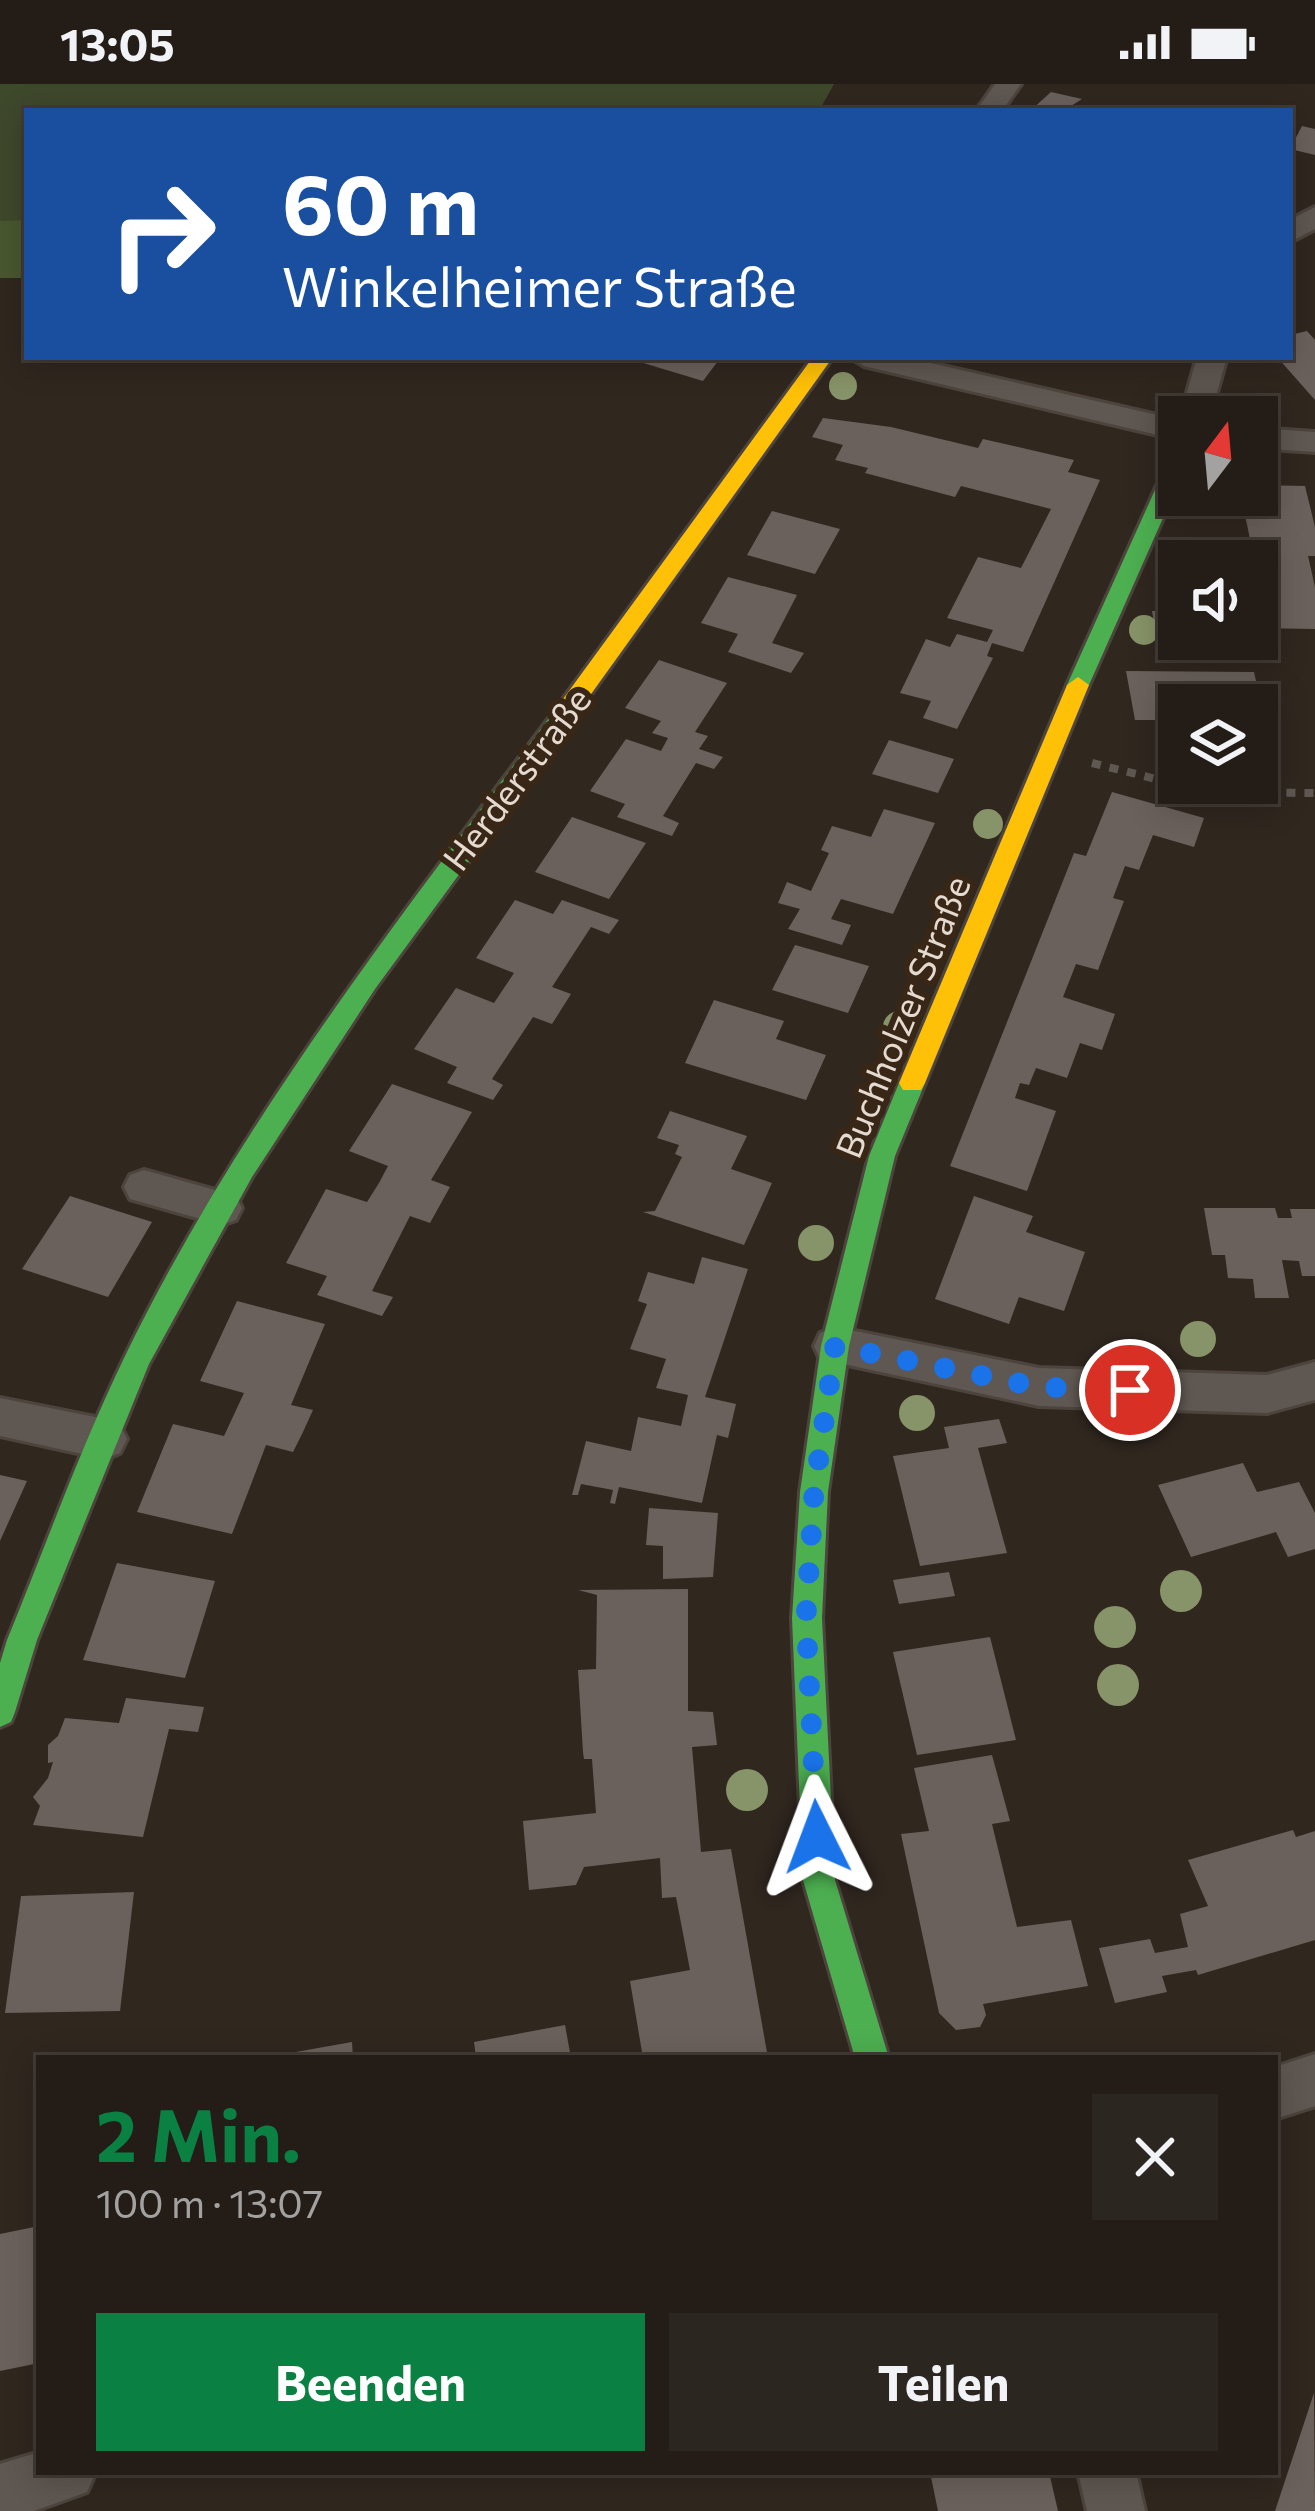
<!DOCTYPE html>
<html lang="de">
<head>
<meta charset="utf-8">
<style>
  :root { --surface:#241d17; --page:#2c2620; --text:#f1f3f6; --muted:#a3a2a1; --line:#413b36; --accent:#0b8043 }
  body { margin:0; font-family:Commissioner,sans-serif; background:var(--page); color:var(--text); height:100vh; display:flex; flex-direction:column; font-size:45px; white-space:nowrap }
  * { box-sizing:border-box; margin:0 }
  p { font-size:39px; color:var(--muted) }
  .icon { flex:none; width:66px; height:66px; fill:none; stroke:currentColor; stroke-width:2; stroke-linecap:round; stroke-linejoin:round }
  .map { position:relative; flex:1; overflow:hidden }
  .side { position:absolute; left:36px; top:1971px; width:1242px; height:420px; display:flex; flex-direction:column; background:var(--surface); border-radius:0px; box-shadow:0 6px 30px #0003,0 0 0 3px var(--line) }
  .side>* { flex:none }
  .guide { position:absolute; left:24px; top:24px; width:1269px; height:252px; border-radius:0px; box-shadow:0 6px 30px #0003,0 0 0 3px var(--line); background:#1a4fa0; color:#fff; overflow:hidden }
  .needle { width:78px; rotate:16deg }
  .tools { position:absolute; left:1158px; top:312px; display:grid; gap:24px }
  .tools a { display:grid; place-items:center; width:120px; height:120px; border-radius:0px; background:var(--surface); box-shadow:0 6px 30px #0003,0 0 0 3px var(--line); font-size:60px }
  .pin { position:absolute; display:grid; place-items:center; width:102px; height:102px; color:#fff; margin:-51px; border:6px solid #fff; border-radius:50%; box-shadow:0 3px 12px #0007 }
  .me { position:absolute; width:132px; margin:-66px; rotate:357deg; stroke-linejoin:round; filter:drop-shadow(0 0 9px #0008) }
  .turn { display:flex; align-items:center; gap:42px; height:252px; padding:0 60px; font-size:54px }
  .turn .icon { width:156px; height:156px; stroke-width:2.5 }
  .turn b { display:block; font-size:84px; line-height:102px }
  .round { display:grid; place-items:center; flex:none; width:126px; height:126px; border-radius:0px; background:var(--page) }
  .overview { display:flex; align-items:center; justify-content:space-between; height:204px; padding:0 60px }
  h1 { font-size:72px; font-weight:700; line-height:90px; color:var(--accent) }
  .primary-button { display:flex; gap:24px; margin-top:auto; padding:24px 60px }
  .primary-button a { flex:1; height:138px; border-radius:0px; background:var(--accent); color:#fff; font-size:48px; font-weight:700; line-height:138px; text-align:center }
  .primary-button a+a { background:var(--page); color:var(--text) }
  .status { display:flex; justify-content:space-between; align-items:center; height:84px; padding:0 60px; background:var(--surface); direction:ltr }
  .status svg { height:33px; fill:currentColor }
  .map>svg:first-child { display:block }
  .green { fill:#3e482b }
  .forest { fill:#495730 }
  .building { fill:#6b615c }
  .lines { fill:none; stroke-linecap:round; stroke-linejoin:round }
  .street-casing { stroke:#4c443d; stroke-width:6 }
  .fast-casing { stroke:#4c443d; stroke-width:6 }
  .slow-casing { stroke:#4c443d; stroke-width:6 }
  .path { stroke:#5f5852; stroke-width:8; stroke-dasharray:9 9; stroke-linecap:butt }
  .street { fill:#5f5751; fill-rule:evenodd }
  .fast { fill:#4caf50; fill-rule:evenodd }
  .slow { fill:#ffc107; fill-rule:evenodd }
  .tree { fill:#879368 }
  .route { stroke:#1a73e8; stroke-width:21; stroke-dasharray:0 37.8 }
  .labels { text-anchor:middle; stroke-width:12; stroke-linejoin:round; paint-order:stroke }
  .street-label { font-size:36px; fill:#e5dad0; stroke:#382617 }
</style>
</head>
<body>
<div class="status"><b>13:05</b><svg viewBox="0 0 49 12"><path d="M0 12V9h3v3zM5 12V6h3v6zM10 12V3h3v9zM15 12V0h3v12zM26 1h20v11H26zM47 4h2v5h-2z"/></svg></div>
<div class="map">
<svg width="1315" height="2427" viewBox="0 0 1315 2427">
  <rect width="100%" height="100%" fill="#30271f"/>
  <!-- green -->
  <path class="green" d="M0,0H834L819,27H27V188H0Z"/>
  <!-- forest -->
  <path class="forest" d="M27,136V194H0V137Z"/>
  <!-- building -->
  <g class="building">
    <path d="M1051,8L1082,15L1071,22L1085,27H1030Z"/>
    <path d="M1302,42L1315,45V71L1290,65Z"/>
    <path d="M1307,247L1315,256V316L1277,273H1290V251Z"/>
    <path d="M644,273H721L703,297L640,278Z"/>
    <path d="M823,334L891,343L978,364L983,355L1074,376L1068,388L1100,396L1023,568L992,559L987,572L993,574L957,645L923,634L931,617L900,609L926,555L950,563L957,550L987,558L993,546L947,534L978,473L1021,484L1051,425L961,402L955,413L865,389L868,384L835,376L843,361L812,353Z"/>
    <path d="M1257,401L1305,402L1315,443V472H1308L1315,503V545L1257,544V477H1240L1239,470H1253L1241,411H1257Z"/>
    <path d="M772,427L840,445L815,490L747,471Z"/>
    <path d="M728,493L797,511L772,559L804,569L791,589L728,568L738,550L701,539Z"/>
    <path d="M1152,527H1179V550H1156Z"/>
    <path d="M659,576L727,599L695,648L708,652L699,665L723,673L714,685L696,679L663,732L679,739L672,752L617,733L625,720L590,707L626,655L661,667L668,654L652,649L661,637L625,624Z"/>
    <path d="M1126,587L1254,588L1265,637H1257V621H1179V636H1135Z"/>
    <path d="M889,656L954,675L938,709L872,690Z"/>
    <path d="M1257,674H1272L1278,701H1257Z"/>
    <path d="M1112,708L1204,734L1194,763L1153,751L1139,786L1125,782L1113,814L1124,817L1098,886L1076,880L1063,913L1115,930L1102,966L1080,959L1067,994L1036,984L1029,1001L1020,999L1015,1014L1056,1027L1027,1107L950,1082L1074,769L1086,772Z"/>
    <path d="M884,725L935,739L893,830L841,815L831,835L851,841L842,861L788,845L800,825L778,819L787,798L811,807L829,769L821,766L832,742L871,753Z"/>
    <path d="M572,733L646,759L609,815L535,788Z"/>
    <path d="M515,816L553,830L562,816L619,836L609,850L591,843L552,903L571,910L552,940L533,933L492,995L503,1001L493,1016L447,999L457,983L414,965L456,904L494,919L514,889L476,874Z"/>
    <path d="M795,861L869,882L848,929L772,906Z"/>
    <path d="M714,916L784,937L776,955L826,971L806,1016L685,979Z"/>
    <path d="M392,1000L472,1028L431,1096L450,1103L430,1139L410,1132L372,1207L393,1213L382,1232L317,1211L327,1192L286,1179L326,1105L367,1118L379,1099L388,1082L349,1067Z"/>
    <path d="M670,1027L747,1052L731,1085L772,1099L744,1161L643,1128L655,1127L682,1073L675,1070L679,1061L657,1054Z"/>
    <path d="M70,1112L152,1138L108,1213L22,1185Z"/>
    <path d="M974,1112L1033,1132L1026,1148L1085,1168L1064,1227L1019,1213L1009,1240L935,1215Z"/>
    <path d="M1204,1124H1275L1278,1134H1292L1290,1125H1315V1192H1302L1299,1177L1282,1176L1289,1214H1255L1253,1195L1228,1194L1225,1171H1212Z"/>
    <path d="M702,1173L748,1185L705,1313L736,1320L728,1354L717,1351L702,1419L619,1403L615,1420L610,1419L613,1406L581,1400L578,1411H572L586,1357L631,1367L638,1333L681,1342L688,1311L656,1304L666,1275L630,1265L647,1220L638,1217L648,1188L694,1200Z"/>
    <path d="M237,1217L325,1240L291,1321L313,1326L303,1348L293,1368L266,1361L232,1450L137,1428L173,1340L224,1352L244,1309L200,1297Z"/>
    <path d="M999,1335L1007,1359L978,1364L1007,1469L920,1482L893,1372L949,1364L944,1343Z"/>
    <path d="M1243,1379L1257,1408L1299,1398L1315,1429V1465L1288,1473L1276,1448L1191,1473L1158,1401Z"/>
    <path d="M0,1391L27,1397L0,1457Z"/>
    <path d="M649,1424L718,1429L713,1493L663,1495V1462L646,1461Z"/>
    <path d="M117,1479L215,1497L185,1594L83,1576Z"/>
    <path d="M949,1488L955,1512L899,1520L893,1496Z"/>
    <path d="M688,1505V1627L713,1628L717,1661L692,1663L701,1768L731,1765L768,1974H643L630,1897L690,1886L676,1813L662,1814L660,1774L584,1783L576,1801L529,1806L523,1737L596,1729L592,1675H584L583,1668L578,1586L596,1585L597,1511L578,1506Z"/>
    <path d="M990,1553L1016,1656L917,1671L893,1568Z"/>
    <path d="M126,1614L204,1623L198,1648L169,1645L143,1753L33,1741L40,1722L33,1713L48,1694L53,1678L48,1679V1661L58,1652L65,1634L119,1639Z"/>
    <path d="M992,1671L1010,1737L992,1740L1017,1843L1071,1836L1088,1902L983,1920L986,1931L980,1943L956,1946L939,1929L901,1750L929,1747L914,1684Z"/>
    <path d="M1293,1746L1296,1753L1315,1747V1856L1198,1891L1196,1886L1162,1892L1167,1908L1115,1919L1099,1864L1150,1855L1155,1869L1188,1863L1180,1830L1208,1822L1188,1776Z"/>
    <path d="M134,1808L120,1927L5,1929L21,1812Z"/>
    <path d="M565,1941L571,1974H476L474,1958Z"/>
    <path d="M352,1958L353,1974H273V1972Z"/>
    <path d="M39,2142V2279L0,2287V2150Z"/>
    <path d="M1314,2309L1315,2427H1275Z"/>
    <path d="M930,2388H1049L1058,2427H938Z"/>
  </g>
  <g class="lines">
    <defs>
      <g id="street">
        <path d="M995,0H1021L1002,27H976Z"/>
        <path d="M1315,123V145L1290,158V136Z"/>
        <path d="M849,273H904L1179,336V356L864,282Z"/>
        <path d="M1197,273H1227L1210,333H1180Z"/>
        <path d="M1257,344L1315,348V368L1257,364Z"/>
        <path d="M144,1086L236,1112L242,1124L236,1136L222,1141L130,1115L124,1103L130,1091Z"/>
        <path d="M835,1243L1039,1284L1267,1291L1315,1278V1316L1267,1329L1039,1322L820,1275L814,1262L820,1249Z"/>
        <path d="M0,1314L105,1335L120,1341L127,1355L120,1369L105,1375L0,1352Z"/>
        <path d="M1315,1970V2022L1275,2035V1983Z"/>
        <path d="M39,2368V2388H96L87,2408L34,2427H0V2380Z"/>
        <path d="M1078,2388H1136L1145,2427H1087Z"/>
      </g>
      <g id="fast">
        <path d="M1179,369V398L1089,601L1086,606H1070L1067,601L1169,375Z"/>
        <path d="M563,624L571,626V638L375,905L252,1093L149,1280L37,1556L15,1628L11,1638L0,1643V1579L7,1556C46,1461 81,1362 126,1270C239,1038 401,832 555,626Z"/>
        <path d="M912,989L925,999L895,1072L849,1262L828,1408L822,1534L835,1796L889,1974H855L803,1796L792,1534L800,1408L821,1262L869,1072L899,999Z"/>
      </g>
      <g id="slow">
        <path d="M813,273H833L571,638H555V626Z"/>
        <path d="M1078,593L1089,601L925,999L921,1006H903L899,999L1067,601Z"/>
      </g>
    </defs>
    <!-- street casing -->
    <use href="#street" class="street-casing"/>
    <!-- fast casing -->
    <use href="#fast" class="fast-casing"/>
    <!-- slow casing -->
    <use href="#slow" class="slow-casing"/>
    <!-- path -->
    <path class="path" d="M1092,679L1208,708L1315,709"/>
    <!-- street -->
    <use href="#street" class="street"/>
    <!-- fast -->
    <use href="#fast" class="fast"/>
    <!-- slow -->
    <use href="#slow" class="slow"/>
  </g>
  <!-- trees -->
  <g class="tree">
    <circle cx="843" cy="302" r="14"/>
    <circle cx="1144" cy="546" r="15"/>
    <circle cx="988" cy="740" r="15"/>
    <circle cx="950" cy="821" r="16"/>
    <circle cx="899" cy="943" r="16"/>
    <circle cx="816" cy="1159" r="18"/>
    <circle cx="1198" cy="1255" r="18"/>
    <circle cx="917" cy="1329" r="18"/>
    <circle cx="1181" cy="1507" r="21"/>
    <circle cx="1115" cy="1543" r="21"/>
    <circle cx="1118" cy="1601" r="21"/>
    <circle cx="747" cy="1706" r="21"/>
  </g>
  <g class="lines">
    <!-- route -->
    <path class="route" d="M817,1753L806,1534L814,1408L835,1262L1039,1303L1130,1306"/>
  </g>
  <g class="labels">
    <!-- street labels -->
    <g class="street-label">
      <text transform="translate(517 695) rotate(-53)" y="13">Herderstraße</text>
      <text transform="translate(903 933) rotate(-68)" y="13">Buchholzer Straße</text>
    </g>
  </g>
</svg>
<div class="tools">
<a><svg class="needle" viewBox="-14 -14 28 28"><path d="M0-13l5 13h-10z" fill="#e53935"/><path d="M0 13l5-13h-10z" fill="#a3a2a1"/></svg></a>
<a><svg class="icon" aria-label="sound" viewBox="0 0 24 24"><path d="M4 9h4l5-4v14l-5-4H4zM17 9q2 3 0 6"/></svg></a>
<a><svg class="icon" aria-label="layers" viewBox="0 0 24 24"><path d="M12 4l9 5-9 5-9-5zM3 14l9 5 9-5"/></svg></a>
</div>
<div class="pin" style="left:1130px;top:1306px;background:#d93025"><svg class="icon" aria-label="arrive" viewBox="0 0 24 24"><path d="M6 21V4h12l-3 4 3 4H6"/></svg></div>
<svg class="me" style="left:817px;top:1753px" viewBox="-20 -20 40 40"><path d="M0-17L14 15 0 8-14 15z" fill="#1a73e8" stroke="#fff" stroke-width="4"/></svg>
<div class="guide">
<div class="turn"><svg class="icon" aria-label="right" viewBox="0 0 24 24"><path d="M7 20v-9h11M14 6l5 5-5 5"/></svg><div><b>60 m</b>Winkelheimer Straße</div></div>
</div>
<section class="side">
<div class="overview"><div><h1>2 Min.</h1><p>100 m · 13:07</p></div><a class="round"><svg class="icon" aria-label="close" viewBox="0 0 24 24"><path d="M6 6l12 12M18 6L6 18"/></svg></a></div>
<div class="primary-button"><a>Beenden</a><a>Teilen</a></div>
</section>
</div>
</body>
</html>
